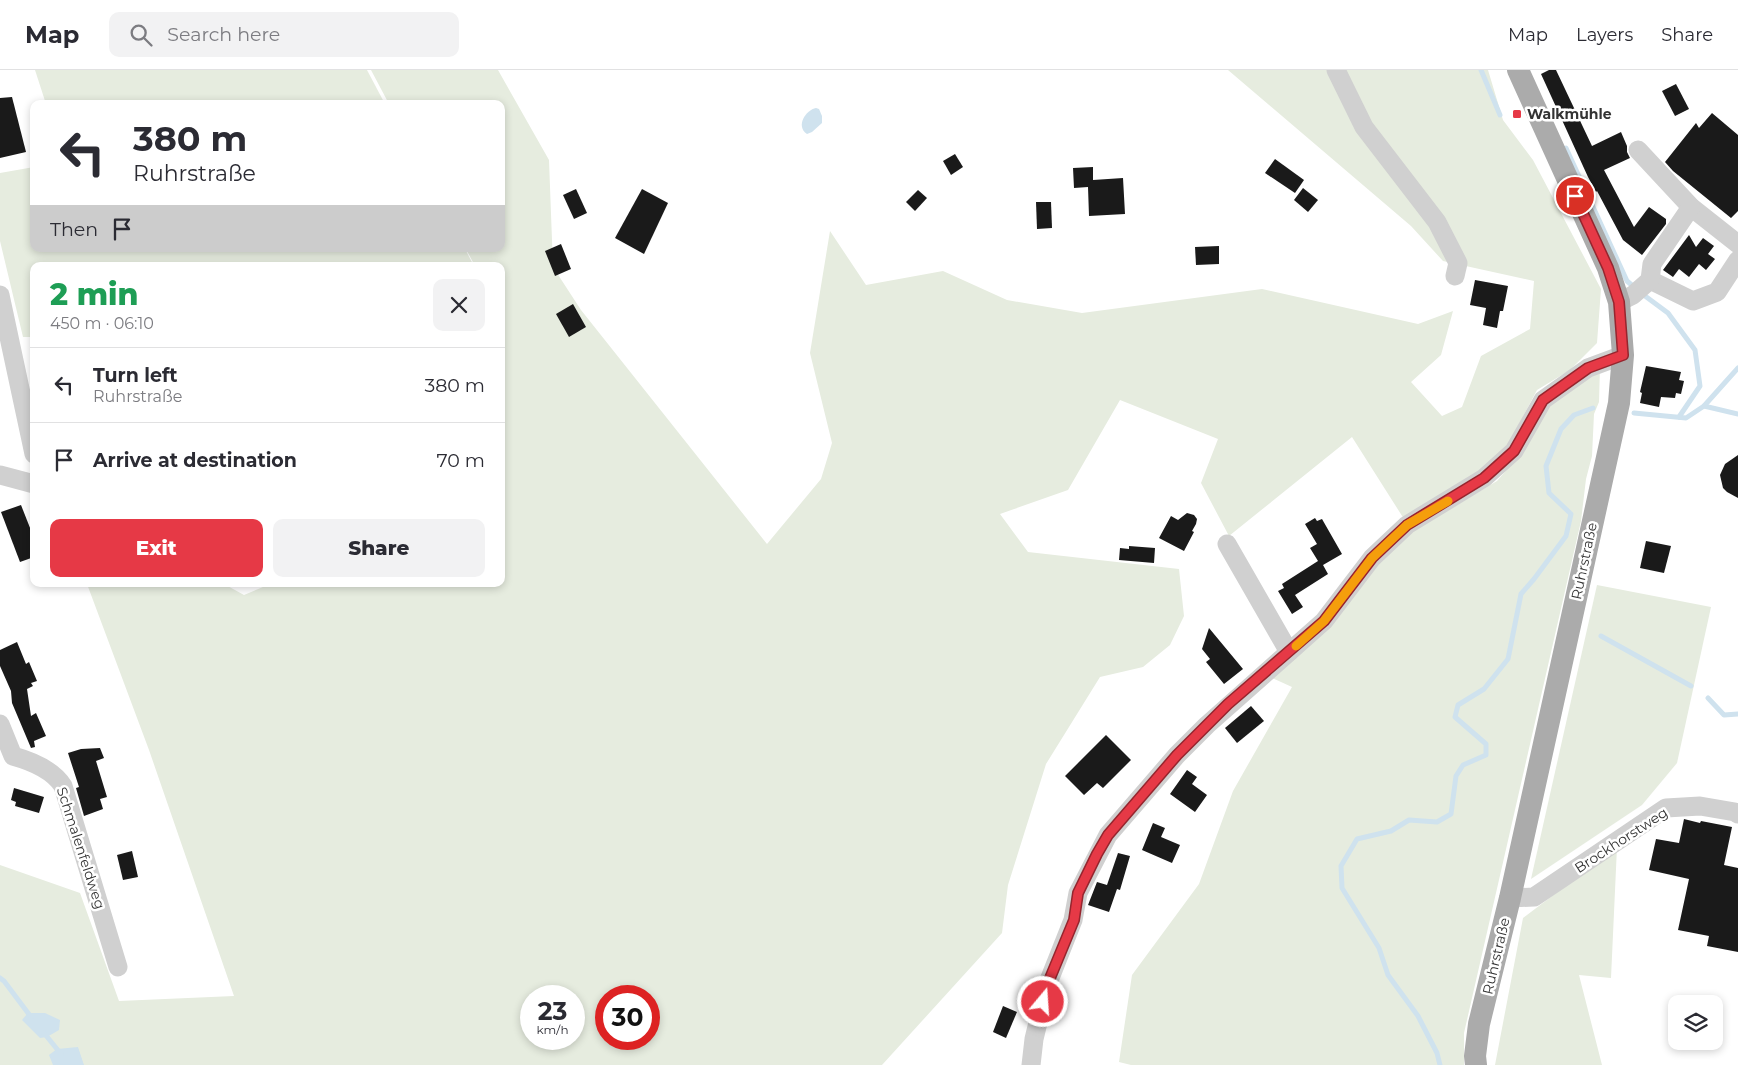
<!DOCTYPE html>
<html lang="en">
<head>
<meta charset="utf-8">
<style>
  :root { --surface:#fff; --page:#f2f2f3; --text:#2b2b33; --muted:#7c7c81; --line:#e1e1e2; --accent:#e63946 }
  body { margin:0; font-family:Montserrat,sans-serif; background:var(--page); color:var(--text); height:100vh; display:flex; flex-direction:column; font-size:19px; white-space:nowrap }
  * { box-sizing:border-box; margin:0 }
  p { font-size:16px; color:var(--muted) }
  .icon { flex:none; width:28px; height:28px; fill:none; stroke:currentColor; stroke-width:2; stroke-linecap:round; stroke-linejoin:round }
  .map { position:relative; flex:1; overflow:hidden }
  .sheet { position:absolute; left:30px; top:192px; width:475px; height:325px; display:flex; flex-direction:column; background:var(--surface); border-radius:10px; box-shadow:0 2px 8px #0003 }
  .sheet>* { flex:none }
  .banner { position:absolute; left:30px; top:30px; width:475px; height:152px; border-radius:10px; box-shadow:0 2px 8px #0003; background:#fff; color:var(--text); overflow:hidden }
  .controls { position:absolute; left:1668px; top:925px; display:grid; gap:10px }
  .controls a { display:grid; place-items:center; width:55px; height:55px; border-radius:10px; background:var(--surface); box-shadow:0 2px 8px #0003; font-size:25px }
  .speed { position:absolute; left:520px; top:915px; display:flex; gap:10px; font-size:25px; font-weight:700; text-align:center }
  .speed>* { display:grid; place-content:center; width:65px; height:65px; border-radius:50%; background:var(--surface); box-shadow:0 2px 8px #0003; line-height:1 }
  .speed small { font-size:12px; font-weight:400 }
  .speed .limit { border:8px solid #d22; background:#fff; color:#111 }
  .pin { position:absolute; display:grid; place-items:center; width:42px; height:42px; color:#fff; margin:-21px; border:2px solid #fff; border-radius:50%; box-shadow:0 1px 5px #0007 }
  .me { position:absolute; width:55px; margin:-28px; rotate:18deg; stroke-linejoin:round; filter:drop-shadow(0 0 4px #0008) }
  .turn { display:flex; align-items:center; gap:18px; height:105px; padding:0 20px; font-size:22px }
  .turn .icon { width:65px; height:65px; stroke-width:2.5 }
  .turn b { display:block; font-size:35px; line-height:42px }
  .then { display:flex; align-items:center; height:48px; padding:0 20px; background:#0003; gap:10px; font-size:19px }
  .round { display:grid; place-items:center; flex:none; width:52px; height:52px; border-radius:10px; background:var(--page) }
  .head { display:flex; align-items:center; justify-content:space-between; height:85px; padding:0 20px }
  h1 { font-size:30px; font-weight:800; line-height:38px; color:#1e9e55 }
  .cta { display:flex; gap:10px; margin-top:auto; padding:10px 20px }
  .cta a { flex:1; height:58px; border-radius:10px; background:var(--accent); color:#fff; font-size:20px; font-weight:800; line-height:58px; text-align:center }
  .cta a+a { background:var(--page); color:var(--text) }
  ul { padding:0; list-style:none }
  li { display:flex; align-items:center; gap:15px; height:75px; padding:0 20px; border-top:1px solid var(--line) }
  li div { flex:1 }
  li b { display:block; font-size:19px }
  li em { font-style:normal }
  header { display:flex; align-items:center; gap:30px; box-sizing:border-box; height:70px; padding:0 25px; background:var(--surface); border-bottom:1px solid var(--line) }
  header strong { font-size:24px }
  nav { display:flex; gap:28px; margin-inline-start:auto; font-size:18px }
  .search { width:350px; height:45px; background:var(--page); display:flex; align-items:center; gap:12px; box-sizing:border-box; padding:0 18px; border-radius:10px; color:var(--muted); font-size:19px }
  .map>svg:first-child { display:block }
  .green { fill:#e6ecdf; fill-rule:evenodd }
  .water { fill:#cfe2ee }
  .lines { fill:none; stroke-linecap:round; stroke-linejoin:round }
  .stream { stroke:#cfe2ee; stroke-width:5 }
  .building { fill:#1a1a1a }
  .minor { stroke:#d0d0d0; stroke-width:19 }
  .major { stroke:#ababab; stroke-width:22 }
  .route-casing { stroke:#96252e; stroke-width:12 }
  .route { stroke:#e63946; stroke-width:9 }
  .slow { stroke:#f59e0b; stroke-width:9 }
  .poi-dot { fill:#e63946; stroke:#fff; stroke-width:2 }
  .labels { text-anchor:middle; stroke-width:5; stroke-linejoin:round; paint-order:stroke }
  .poi-label { font-size:14px; font-weight:bold; fill:#333; stroke:#fff; text-anchor:start }
  .street-label { font-size:14px; fill:#333; stroke:#fff }
</style>
</head>
<body>
<header>
<strong>Map</strong>
<div class="search"><svg class="icon" aria-label="search" viewBox="0 0 24 24"><circle cx="10" cy="10" r="6"/><path d="M15 15l6 6"/></svg>Search here</div>
<nav><a>Map</a><a>Layers</a><a>Share</a></nav>
</header>
<div class="map">
<svg width="1738" height="995" viewBox="0 0 1738 995">
  <rect width="100%" height="100%" fill="#fff"/>
  <!-- green -->
  <g class="green">
    <path d="M35,0H367L385,34H46Z"/>
    <path d="M371,0H498L549,90L553,197L581,240L767,474L821,409L832,373L810,283L830,161L866,215L943,201L1007,230L1082,243L1262,219L1418,254L1453,241L1441,285L1411,312L1442,346L1462,337L1481,286L1530,259L1534,211L1443,191L1411,156L1228,0H1488L1503,50L1533,90L1601,219L1597,273L1570,300L1537,320L1509,373L1484,398L1404,449L1352,367L1229,466L1201,413L1218,369L1120,330L1068,420L1000,444L1028,482L1179,499L1184,546L1170,575L1143,597L1100,607L1046,694L1008,815L1002,863L882,995H0V795L80,823L119,931L234,926L149,680L87,514H224L244,525L270,514H501V196H475L466,179H501V34H389ZM531,926H574V969H531ZM606,926H649V969H606Z"/>
    <path d="M34,97V179H465L474,196H34V267H23L0,171V103Z"/>
    <path d="M1600,297L1599,332L1594,344L1592,386L1586,409L1581,451L1464,963V995H1131L1119,992L1132,905L1199,814L1233,721L1292,617L1270,607L1407,465L1497,411L1522,382L1549,335Z"/>
    <path d="M1597,515L1711,537L1677,693L1642,735L1531,809Z"/>
    <path d="M1617,777L1611,908L1579,905L1602,995H1495L1523,848Z"/>
  </g>
  <!-- water -->
  <g class="water">
    <path d="M816,38L819,39L822,46V53L812,62L807,64C795,56 806,40 816,38Z"/>
    <path d="M28,943H45L60,950L59,960L47,967L40,968L22,950Z"/>
    <path d="M78,977L84,995H53L49,985L57,979Z"/>
  </g>
  <g class="lines">
    <!-- stream -->
    <g class="stream">
      <path d="M1481,0L1500,45"/>
      <path d="M1566,78L1627,211L1634,217"/>
      <path d="M1641,223L1668,243L1695,280L1700,316L1679,347"/>
      <path d="M1704,336L1738,344"/>
      <path d="M1634,343L1686,348L1704,336L1738,298"/>
      <path d="M1601,566L1691,616"/>
      <path d="M1708,628L1724,645L1738,644"/>
      <path d="M0,908L4,911L31,947"/>
      <path d="M44,963L61,984"/>
      <path d="M1440,995L1437,983L1418,946L1388,905L1379,878L1342,818L1341,796L1357,769L1391,761L1409,750L1437,752L1451,744L1456,706L1463,695L1486,685V674L1455,647L1458,635L1484,619L1508,589L1521,524L1534,509L1566,466L1571,444L1549,423L1546,396L1561,359L1574,345L1593,338"/>
    </g>
  </g>
  <!-- building -->
  <g class="building">
    <path d="M1549,0H1556L1592,76L1621,62L1627,76V82L1630,88L1604,100L1634,157L1649,137L1666,149V154L1642,185L1623,170L1597,121L1596,122L1588,107L1541,4Z"/>
    <path d="M1676,14L1689,39L1675,46L1662,21Z"/>
    <path d="M12,27L26,82L0,88V28Z"/>
    <path d="M1712,43L1738,65V141L1731,148L1673,101L1665,92L1696,53L1699,58Z"/>
    <path d="M955,84L963,97L951,105L943,91Z"/>
    <path d="M1275,89L1304,110L1295,123L1265,103Z"/>
    <path d="M1093,97V110L1123,108L1125,144L1089,146L1088,117L1074,118L1073,98Z"/>
    <path d="M1303,118L1318,130L1308,142L1294,130Z"/>
    <path d="M576,119L587,143L574,149L563,125Z"/>
    <path d="M642,119L668,133L644,184L615,168Z"/>
    <path d="M918,120L927,128L915,141L906,132Z"/>
    <path d="M1036,132H1051L1052,158L1037,159Z"/>
    <path d="M1689,165L1696,177L1703,168L1714,176L1708,184L1715,189L1706,200L1699,194L1689,207L1679,199L1673,207L1663,200Z"/>
    <path d="M561,174L571,199L555,206L545,181Z"/>
    <path d="M1219,176V194L1196,195L1195,177Z"/>
    <path d="M1475,210L1508,216L1503,241H1500L1497,258L1483,255L1486,238L1470,235Z"/>
    <path d="M573,234L586,257L569,267L556,244Z"/>
    <path d="M1646,296L1681,302L1679,310L1684,311L1681,324L1676,323L1675,328L1661,327L1659,337L1640,333L1642,323L1640,322Z"/>
    <path d="M1738,385V428L1727,422L1723,418L1720,405L1725,394Z"/>
    <path d="M21,435L34,468V487L20,492L1,442Z"/>
    <path d="M1187,443L1194,445L1197,449L1196,454L1192,461L1194,462L1184,481L1159,468L1171,446L1178,450Z"/>
    <path d="M1315,448L1317,451L1322,449L1342,484L1323,495L1328,504L1295,525L1303,537L1292,544L1278,521L1284,518L1282,514L1318,491L1310,478L1317,474L1305,454Z"/>
    <path d="M1646,471L1671,476L1664,503L1640,498Z"/>
    <path d="M1129,476L1155,478L1154,493L1119,490L1120,478L1129,479Z"/>
    <path d="M1209,558L1243,599L1224,614L1206,592L1210,589L1202,579Z"/>
    <path d="M17,572L26,594L29,592L37,611L31,613L33,616L27,619L31,646L36,643L46,666L34,671L35,677L31,678L12,633L11,621L0,596V580Z"/>
    <path d="M1251,636L1264,651L1237,673L1225,658Z"/>
    <path d="M1106,665L1131,690L1103,718L1097,713L1084,725L1065,706Z"/>
    <path d="M100,678L104,688L96,691L107,727L100,729L103,739L84,746L76,718L79,717L68,683L81,679Z"/>
    <path d="M1187,700L1197,707L1192,714L1207,725L1195,742L1170,724Z"/>
    <path d="M14,718L44,727L39,743L15,736L16,732L11,730Z"/>
    <path d="M1684,749L1700,753L1701,751L1732,757L1724,795L1738,798V882L1707,876L1709,866L1678,860L1689,809L1649,800L1656,769L1679,773Z"/>
    <path d="M1153,753L1165,758L1161,767L1180,775L1172,793L1142,780Z"/>
    <path d="M132,781L138,807L123,810L117,785Z"/>
    <path d="M1118,783L1130,786L1120,820L1117,819L1109,842L1088,835L1097,812L1107,815Z"/>
    <path d="M1003,936L1017,942L1006,968L993,962Z"/>
  </g>
  <g class="lines">
    <!-- minor -->
    <g class="minor">
      <path d="M1336,0L1364,57L1437,152L1458,193L1455,206"/>
      <path d="M1638,80L1691,137L1738,174"/>
      <path d="M1691,137L1652,194L1650,210L1693,231L1717,222L1738,190"/>
      <path d="M0,225L34,384"/>
      <path d="M1619,232L1633,225L1650,210"/>
      <path d="M0,405L34,414"/>
      <path d="M1227,474L1289,582"/>
      <path d="M0,654L13,686C31,691 53,700 63,716L118,897"/>
      <path d="M1510,828L1534,827L1666,738L1700,736L1735,742L1738,744"/>
      <path d="M1031,995L1034,969L1043,932L1048,913L1073,850L1078,823L1108,765L1177,685L1207,655L1324,551L1372,488L1407,455L1484,408L1514,381L1543,330L1588,298L1623,285"/>
    </g>
    <!-- major -->
    <path class="major" d="M1476,995L1475,986L1479,954L1510,828L1619,333L1623,285L1619,232L1608,198L1518,0"/>
  </g>
  <g class="lines">
    <defs>
      <path id="route" d="M1043,932L1048,913L1074,850L1078,823L1097,784L1108,765L1177,685L1228,634L1324,551L1372,488L1407,455L1484,408L1514,381L1543,330L1588,298L1623,285L1619,232L1608,198L1575,126"/>
    </defs>
    <!-- route casing -->
    <use href="#route" class="route-casing"/>
    <!-- route -->
    <use href="#route" class="route"/>
    <!-- slow -->
    <path class="slow" d="M1296,576L1324,551L1372,488L1407,455L1448,431"/>
  </g>
  <!-- markers -->
  <rect class="poi-dot" x="1512" y="39" width="10" height="10" rx="2.5"/>
  <g class="labels">
    <!-- poi labels -->
    <g class="poi-label">
      <text x="1527" y="49">Walkmühle</text>
    </g>
    <!-- street labels -->
    <g class="street-label">
      <text transform="translate(1584 491) rotate(-78)" y="5">Ruhrstraße</text>
      <text transform="translate(1621 770) rotate(-33)" y="5">Brockhorstweg</text>
      <text transform="translate(81 778) rotate(72)" y="5">Schmalenfeldweg</text>
      <text transform="translate(1496 886) rotate(-77)" y="5">Ruhrstraße</text>
    </g>
  </g>
</svg>
<div class="controls">
<a><svg class="icon" aria-label="layers" viewBox="0 0 24 24"><path d="M12 4l9 5-9 5-9-5zM3 14l9 5 9-5"/></svg></a>
</div>
<div class="speed"><div>23<small>km/h</small></div><div class="limit">30</div></div>
<div class="pin" style="left:1575px;top:126px;background:#d93025"><svg class="icon" aria-label="arrive" viewBox="0 0 24 24"><path d="M6 21V4h12l-3 4 3 4H6"/></svg></div>
<svg class="me" style="left:1043px;top:932px" viewBox="-20 -20 40 40"><circle r="17" fill="#e63946" stroke="#fff" stroke-width="3"/><path d="M0-11L8 9 0 5-8 9z" fill="#fff"/></svg>
<div class="banner">
<div class="turn"><svg class="icon" aria-label="left" viewBox="0 0 24 24"><path d="M17 20v-9H6M10 6l-5 5 5 5"/></svg><div><b>380 m</b>Ruhrstraße</div></div>
<div class="then">Then<svg class="icon" aria-label="arrive" viewBox="0 0 24 24"><path d="M6 21V4h12l-3 4 3 4H6"/></svg></div>
</div>
<section class="sheet">
<div class="head"><div><h1>2 min</h1><p>450 m · 06:10</p></div><a class="round"><svg class="icon" aria-label="close" viewBox="0 0 24 24"><path d="M6 6l12 12M18 6L6 18"/></svg></a></div>
<ul>
<li><svg class="icon" aria-label="left" viewBox="0 0 24 24"><path d="M17 20v-9H6M10 6l-5 5 5 5"/></svg><div><b>Turn left</b><p>Ruhrstraße</p></div><em>380 m</em></li>
<li><svg class="icon" aria-label="arrive" viewBox="0 0 24 24"><path d="M6 21V4h12l-3 4 3 4H6"/></svg><div><b>Arrive at destination</b></div><em>70 m</em></li>
</ul>
<div class="cta"><a>Exit</a><a>Share</a></div>
</section>
</div>
</body>
</html>
